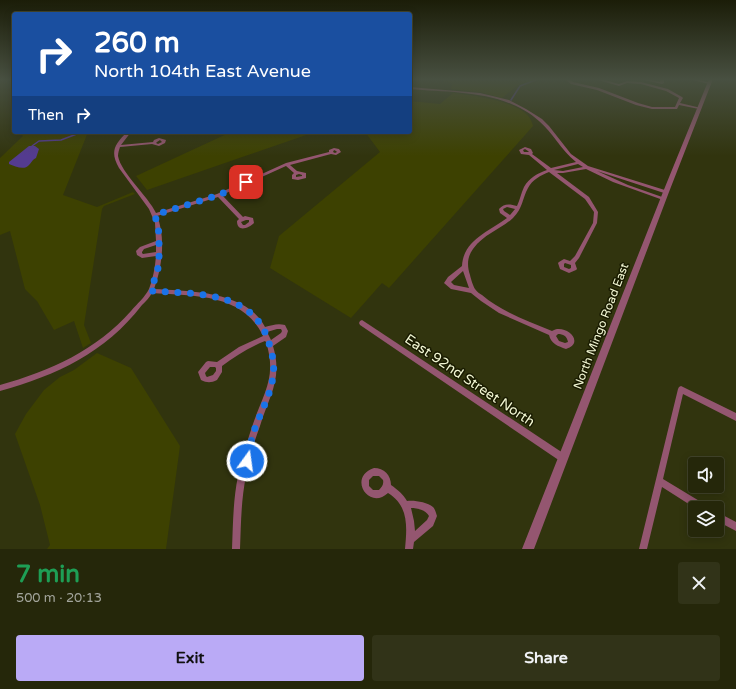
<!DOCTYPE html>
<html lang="en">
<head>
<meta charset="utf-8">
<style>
  :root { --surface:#25270a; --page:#313318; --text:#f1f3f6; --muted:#a3a59c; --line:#42442b; --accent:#baaaf6 }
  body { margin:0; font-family:"Varela Round",sans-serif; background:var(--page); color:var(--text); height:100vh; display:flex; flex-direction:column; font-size:15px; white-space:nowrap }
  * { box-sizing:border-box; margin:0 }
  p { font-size:13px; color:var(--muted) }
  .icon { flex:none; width:22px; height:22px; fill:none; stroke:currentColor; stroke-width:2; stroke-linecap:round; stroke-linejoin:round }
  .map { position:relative; height:549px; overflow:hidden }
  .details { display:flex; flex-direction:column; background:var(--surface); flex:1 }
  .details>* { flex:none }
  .banner { position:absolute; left:12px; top:12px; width:400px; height:122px; border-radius:4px; box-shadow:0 2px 10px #0003,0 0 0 1px var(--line); background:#1a4fa0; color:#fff; overflow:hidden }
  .tools { position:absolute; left:688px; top:457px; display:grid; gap:8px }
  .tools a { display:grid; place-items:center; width:36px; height:36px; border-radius:4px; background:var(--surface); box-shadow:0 2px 10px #0003,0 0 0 1px var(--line); font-size:20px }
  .pin { position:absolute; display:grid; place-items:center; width:34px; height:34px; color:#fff; margin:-17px; border-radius:8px; box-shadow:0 2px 6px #0006 }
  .me { position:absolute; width:44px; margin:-22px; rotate:14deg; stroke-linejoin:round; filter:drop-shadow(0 0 3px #0008) }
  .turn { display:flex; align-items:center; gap:14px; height:84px; padding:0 16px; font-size:18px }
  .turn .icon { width:52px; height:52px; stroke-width:2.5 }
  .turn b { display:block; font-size:28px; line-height:34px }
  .then { display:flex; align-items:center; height:38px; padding:0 16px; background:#0003; gap:8px; font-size:15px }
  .round { display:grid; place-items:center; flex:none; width:42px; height:42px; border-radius:4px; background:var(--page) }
  .summary { display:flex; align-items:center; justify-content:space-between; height:68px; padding:0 16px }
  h1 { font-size:24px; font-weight:700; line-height:30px; color:#1e9e55 }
  .cta { display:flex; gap:8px; margin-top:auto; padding:8px 16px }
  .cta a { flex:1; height:46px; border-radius:4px; background:var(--accent); color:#111; font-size:16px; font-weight:700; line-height:46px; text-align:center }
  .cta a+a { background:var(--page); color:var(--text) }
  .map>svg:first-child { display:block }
  .green { fill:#3d4101 }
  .water { fill:#543b90 }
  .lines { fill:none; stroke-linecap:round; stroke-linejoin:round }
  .stream { stroke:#543b90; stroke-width:1.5 }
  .minor { fill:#945670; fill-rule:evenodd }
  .tertiary { fill:#945670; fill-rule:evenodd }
  .route { stroke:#1a73e8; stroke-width:7; stroke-dasharray:0 12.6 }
  .labels { text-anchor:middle; stroke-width:3; stroke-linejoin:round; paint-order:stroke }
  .street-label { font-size:12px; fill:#f3f8d4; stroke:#191b00 }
  .near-street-label { font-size:14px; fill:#f3f8d4; stroke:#191b00 }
</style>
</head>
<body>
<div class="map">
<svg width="736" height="549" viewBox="0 0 736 549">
  <rect width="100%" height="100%" fill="#31340e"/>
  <!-- green -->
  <g class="green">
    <path d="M434,79H537L518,85L502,98L480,92L451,89L452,83Z"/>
    <path d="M453,93C471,95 518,101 529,117C531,119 532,123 533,126L389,288L382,283L351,318L270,268L279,236L380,152L365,132H410V101L440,104Z"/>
    <path d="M19,132H88L63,195L97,207L133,192L135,194L104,206L102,209L84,325L91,343L83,348L74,321L54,330L37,301L25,289L10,231L0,235V158L23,136Z"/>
    <path d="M231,132H338L312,133L147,190L136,176Z"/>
    <path d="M97,353L131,368L180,446L166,549H47L50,545L40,505L15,434L26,414L44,390L60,377L74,370Z"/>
  </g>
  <!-- water -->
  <path class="water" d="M29,146H35L39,149L36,158C32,160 32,162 29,165C24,171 15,166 9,164V162Z"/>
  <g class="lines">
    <!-- stream -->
    <g class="stream">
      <path d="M511,100L520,86L538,79"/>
      <path d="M32,146L39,141L61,140L82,132"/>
    </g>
    <!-- minor -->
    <g class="minor">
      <path d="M565,79H569L573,82L599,88L638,103L652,107H675L679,98L666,91L641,84L627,83L619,86L595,79H601L619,84L627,81L641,82L668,89L682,97L683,98L680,103L701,108L699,109L679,105L677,109H652L636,105L597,90L571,84Z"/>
      <path d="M640,79H647L660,82V79H664V83L662,84Z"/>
      <path d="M689,79H696L711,83L709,84Z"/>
      <path d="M410,87L480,93L509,100L526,109L542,119L549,126L571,154L588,166L668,191V192L666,193H664L597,171L628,185L665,198V200H663L613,182L586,169L563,173H557L589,197L598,212L597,223L579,258L575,263L577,269L576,270L569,273L560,269L558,263L559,262L564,259L570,261L575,256L593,223L594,212L585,199L549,172C541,175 532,180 528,188C522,199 523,208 513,218C500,230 485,233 473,249C467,257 467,266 470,275C471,279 473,286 475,289C477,292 480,294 482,295C502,312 528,321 552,331C560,325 577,333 574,343C573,346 569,348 566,349C558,346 551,344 549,335L499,313L481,301L471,293L451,289L444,283L448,277L462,266C463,240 490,231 507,218L500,213L499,209C504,203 510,204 517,206C520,200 521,193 524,187C529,178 538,173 547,170L529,155L521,154L519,150L525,147L531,149L533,153L532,154L551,168L576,162C561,150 553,133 539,121C504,90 454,93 410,89ZM525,149L528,151L529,152H524L523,150ZM578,164L583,167L563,171L554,170ZM507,207L515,209L510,215L504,211L503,209ZM565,263L571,265V268L569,269L564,267V264ZM463,271L469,288L454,285L451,282ZM558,334C563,334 567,336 568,342L565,343L559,341L556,336Z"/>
      <path d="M127,132H131L121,145L153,142L154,140L159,138L166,140L165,143L159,146L152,144L120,147C119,150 118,153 118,156C121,173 148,196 156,213L217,194L286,163L329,152V150L334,148L339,149L341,152L336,155L331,154L290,165L297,171L306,173V178L298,180L292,179V175L294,173L286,166L222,195L243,217L245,216L253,218L254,223C249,228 237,233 237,221L239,219L218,197L157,216C166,237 162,268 154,289C189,291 247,291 265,327C272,325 278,323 285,325L288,331L286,337L273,346C283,379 269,396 260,426C254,442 249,459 246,476C241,500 241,525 240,549H232C233,525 233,500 238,476C242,459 247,441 253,424C264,392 277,377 266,342L265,341C250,347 235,356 222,366V372L217,380C211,383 207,383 201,380L198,372L206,362L208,361L217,362L239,347L263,336C243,293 193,296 152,293C149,298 146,301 142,305C105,353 57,375 0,391V385C50,371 97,350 131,311C137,304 145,297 149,289C153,279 155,267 156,256L142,258L137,255L136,251L140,247L156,241L155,223L149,209L119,168C110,152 114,145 127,132ZM160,140L162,142L158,144L156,143L157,142ZM334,150L336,151L337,152L335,153L333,152ZM299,174L302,175V176L296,177V175ZM246,220H249V222L245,225H243L241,222ZM156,245V252L143,254L142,253V252L144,249ZM277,329H281L282,331L281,333L271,340L267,332ZM210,367H215L216,368V371L213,375L207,377L206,376L205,373Z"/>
      <path d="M362,320L566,455L567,458L566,461L563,462L560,461L360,325L359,323L360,321Z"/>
      <path d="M681,386L736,413V421L683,394L663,479L706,505L707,508H695L662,487L647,549H639L678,389L679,387Z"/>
      <path d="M374,468C384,468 391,475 391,485C398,490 403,494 407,501C414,500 427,502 433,507C435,509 436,513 437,516L433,526L414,542L413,549H405C407,527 409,506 388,493C369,511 347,477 374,468ZM373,476H379L383,480C384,484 382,487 379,490H373L369,486V480ZM411,508C417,508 426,510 429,516L427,520L415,531L414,521Z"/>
      <path d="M717,512L736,522V531L717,521Z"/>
    </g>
    <!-- tertiary -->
    <path class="tertiary" d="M709,79H713L669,192L534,549H522L663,192Z"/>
  </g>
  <!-- sky -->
  <linearGradient id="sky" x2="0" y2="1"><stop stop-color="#1b1d08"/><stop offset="0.51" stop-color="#485041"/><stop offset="1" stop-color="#485041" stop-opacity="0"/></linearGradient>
  <rect width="736" height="156" fill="url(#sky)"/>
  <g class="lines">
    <!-- route -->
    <path class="route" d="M246,182L219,195L155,215L159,233V265L151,291C193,294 252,290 268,340C272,353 275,363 273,376C271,395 260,413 254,431C251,441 249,451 247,461"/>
  </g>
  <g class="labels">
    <!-- street labels -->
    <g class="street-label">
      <text transform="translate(601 326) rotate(-69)" y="4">North Mingo Road East</text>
    </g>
    <!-- near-street labels -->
    <g class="near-street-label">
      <text transform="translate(470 380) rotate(34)" y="5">East 92nd Street North</text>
    </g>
  </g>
</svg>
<div class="tools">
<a><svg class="icon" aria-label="sound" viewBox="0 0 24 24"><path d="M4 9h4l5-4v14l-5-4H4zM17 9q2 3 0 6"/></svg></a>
<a><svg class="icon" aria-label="layers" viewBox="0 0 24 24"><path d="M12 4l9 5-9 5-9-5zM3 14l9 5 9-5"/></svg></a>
</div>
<div class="pin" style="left:246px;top:182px;background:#d93025"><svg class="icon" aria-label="arrive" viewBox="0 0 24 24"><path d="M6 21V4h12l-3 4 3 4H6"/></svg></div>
<svg class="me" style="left:247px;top:461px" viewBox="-20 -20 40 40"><circle r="17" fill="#1a73e8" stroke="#fff" stroke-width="3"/><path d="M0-11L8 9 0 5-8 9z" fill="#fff"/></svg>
<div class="banner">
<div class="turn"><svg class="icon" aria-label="right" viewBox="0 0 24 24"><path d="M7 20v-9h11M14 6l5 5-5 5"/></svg><div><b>260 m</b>North 104th East Avenue</div></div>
<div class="then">Then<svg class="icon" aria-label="right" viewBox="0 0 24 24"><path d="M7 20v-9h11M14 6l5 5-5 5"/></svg></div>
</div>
</div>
<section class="details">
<div class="summary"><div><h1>7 min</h1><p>500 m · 20:13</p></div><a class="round"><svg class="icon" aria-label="close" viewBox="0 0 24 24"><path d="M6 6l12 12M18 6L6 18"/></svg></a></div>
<div class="cta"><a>Exit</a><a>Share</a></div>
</section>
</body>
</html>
